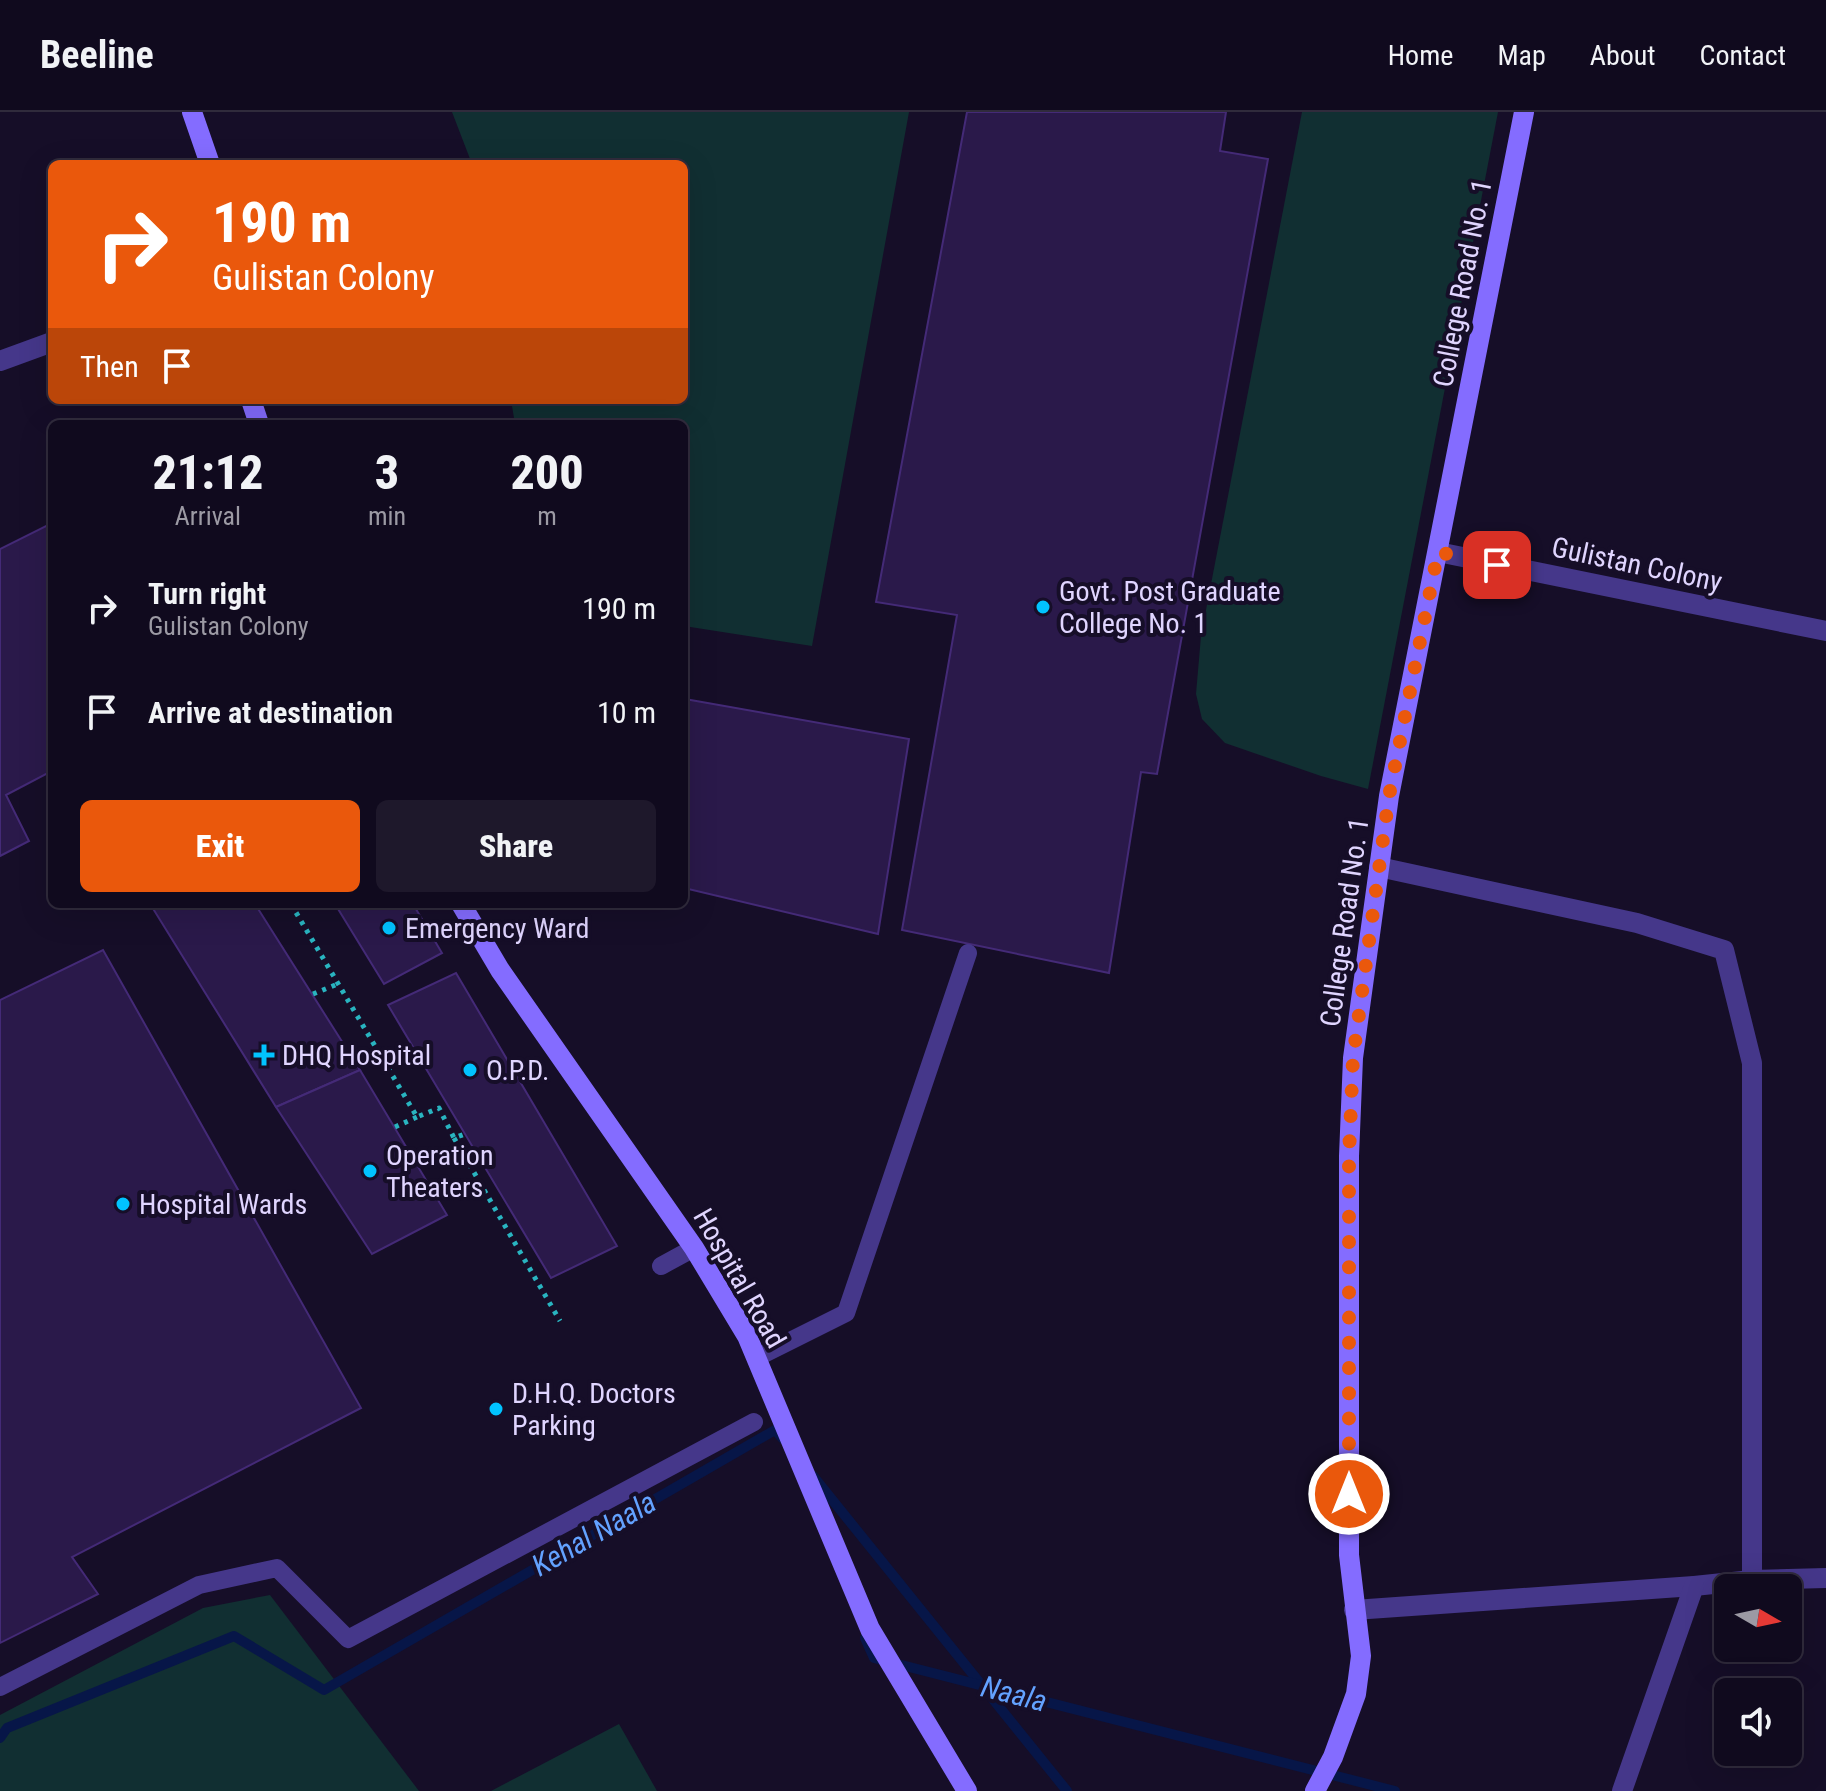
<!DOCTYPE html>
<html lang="en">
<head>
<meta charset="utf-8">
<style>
  :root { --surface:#100a1e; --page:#1e182b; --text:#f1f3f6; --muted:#9c9aa4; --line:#302b3c; --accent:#ea580c }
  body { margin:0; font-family:"Roboto Condensed",sans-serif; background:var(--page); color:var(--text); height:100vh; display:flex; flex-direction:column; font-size:30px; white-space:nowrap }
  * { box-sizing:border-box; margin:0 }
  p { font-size:26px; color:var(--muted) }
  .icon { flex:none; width:44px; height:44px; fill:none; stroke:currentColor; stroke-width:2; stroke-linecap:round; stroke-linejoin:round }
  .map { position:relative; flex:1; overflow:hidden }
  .panel { position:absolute; left:48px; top:308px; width:640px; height:488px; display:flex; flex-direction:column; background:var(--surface); border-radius:12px; box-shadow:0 8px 32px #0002,0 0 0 2px var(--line) }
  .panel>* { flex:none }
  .guide { position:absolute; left:48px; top:48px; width:640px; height:244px; border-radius:12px; box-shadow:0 8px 32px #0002,0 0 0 2px var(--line); background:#ea580c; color:#fff; overflow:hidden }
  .needle { width:52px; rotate:99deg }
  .tools { position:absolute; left:1714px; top:1462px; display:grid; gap:16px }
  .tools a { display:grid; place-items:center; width:88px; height:88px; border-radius:12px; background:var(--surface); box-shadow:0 8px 32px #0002,0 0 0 2px var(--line); font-size:40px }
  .pin { position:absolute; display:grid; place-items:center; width:68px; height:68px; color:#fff; margin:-34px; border-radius:16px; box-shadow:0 4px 12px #0006 }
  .me { position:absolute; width:88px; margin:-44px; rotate:0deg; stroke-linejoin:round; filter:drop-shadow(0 0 6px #0008) }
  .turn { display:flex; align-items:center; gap:28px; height:168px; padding:0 32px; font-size:36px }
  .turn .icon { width:104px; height:104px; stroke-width:2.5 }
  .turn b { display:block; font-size:56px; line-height:68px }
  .then { display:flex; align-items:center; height:76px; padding:0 32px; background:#0003; gap:16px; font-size:30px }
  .eta { display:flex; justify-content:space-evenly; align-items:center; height:136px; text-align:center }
  .eta b { font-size:48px; font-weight:800; line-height:56px }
  .action { display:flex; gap:16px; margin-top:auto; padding:16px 32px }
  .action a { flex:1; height:92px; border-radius:12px; background:var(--accent); color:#fff; font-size:32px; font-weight:800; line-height:92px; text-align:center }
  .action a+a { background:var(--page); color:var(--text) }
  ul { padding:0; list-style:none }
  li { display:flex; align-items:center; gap:24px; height:104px; padding:0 32px }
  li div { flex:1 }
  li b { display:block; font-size:30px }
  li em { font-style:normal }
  header { display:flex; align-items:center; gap:48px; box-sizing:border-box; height:112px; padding:0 40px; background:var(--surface); border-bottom:2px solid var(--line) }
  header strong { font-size:38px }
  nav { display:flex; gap:44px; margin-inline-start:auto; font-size:28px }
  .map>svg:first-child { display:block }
  .green { fill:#112f32 }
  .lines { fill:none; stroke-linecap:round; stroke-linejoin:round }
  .stream { stroke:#071648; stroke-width:10 }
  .building { fill:#2a194a; stroke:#442a77; stroke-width:2 }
  .path { stroke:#29b4c0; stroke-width:5; stroke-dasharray:4 6; stroke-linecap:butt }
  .service { stroke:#45378a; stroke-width:18 }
  .minor { stroke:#45378a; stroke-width:20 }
  .secondary { stroke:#846cff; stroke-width:20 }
  .route { stroke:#ea580c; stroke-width:14; stroke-dasharray:0 25.2 }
  .poi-dot { fill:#01c3ff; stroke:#160e28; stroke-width:3 }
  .labels { text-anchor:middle; stroke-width:8; stroke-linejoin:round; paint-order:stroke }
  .street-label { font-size:28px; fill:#e0d5ff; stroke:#160e28 }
  .poi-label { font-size:28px; fill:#e0d5ff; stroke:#160e28; text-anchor:start }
  .water-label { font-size:30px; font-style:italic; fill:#63a2ff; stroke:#160e28 }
</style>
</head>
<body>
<header>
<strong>Beeline</strong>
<nav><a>Home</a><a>Map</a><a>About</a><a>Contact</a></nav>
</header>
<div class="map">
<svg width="1826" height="1679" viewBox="0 0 1826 1679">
  <rect width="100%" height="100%" fill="#160e28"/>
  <!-- green -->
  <g class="green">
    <path d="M452,0H909L812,534L684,514V312H515L511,288H684V52H472Z"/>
    <path d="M1302,0H1498L1368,677L1321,664L1225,631L1202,607L1196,582L1201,524Z"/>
    <path d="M270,1483L419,1679H0V1603L203,1496Z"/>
    <path d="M619,1612L657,1679H491Z"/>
  </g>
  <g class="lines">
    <!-- stream -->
    <g class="stream">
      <path d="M813,1364L1067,1679"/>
      <path d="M865,1526L874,1546L1395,1679"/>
      <path d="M0,1626L7,1616L234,1524L324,1578L775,1318L783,1327"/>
    </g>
  </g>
  <!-- building -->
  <g class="building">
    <path d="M967,0H1226L1220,39L1268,47L1157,662L1141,660L1109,861L902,818L957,503L876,490Z"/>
    <path d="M52,411V659L6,683L29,729L0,744V437Z"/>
    <path d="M685,587L909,627L878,822L684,776Z"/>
    <path d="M158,792H255L360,958L276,995L152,795Z"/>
    <path d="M335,792H413L442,841L384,872Z"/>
    <path d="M103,838L361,1296L72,1445L98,1482L0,1531V888Z"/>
    <path d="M456,861L617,1134L551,1166L388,893Z"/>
    <path d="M360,958L447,1103L372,1142L276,995Z"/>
  </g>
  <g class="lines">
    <!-- path -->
    <g class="path">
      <path d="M291,792L417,1005L439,996L454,1026L465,1022"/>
      <path d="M313,882L340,871"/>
      <path d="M395,1015L417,1005"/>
      <path d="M454,1026L560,1209"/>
    </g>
    <!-- service -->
    <g class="service">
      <path d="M661,1154L694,1136"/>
      <path d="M756,1246L846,1201L968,841"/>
      <path d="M0,1575L199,1473L277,1456L348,1527L754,1310"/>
    </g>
    <!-- minor -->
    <g class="minor">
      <path d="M0,249L52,230"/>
      <path d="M1438,440L1826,519"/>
      <path d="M1379,755L1637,811L1724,838L1752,951V1468"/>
      <path d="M1354,1498L1694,1474L1752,1468L1826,1466"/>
      <path d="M1622,1679L1694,1474"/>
    </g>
    <!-- secondary -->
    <g class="secondary">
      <path d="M192,0L210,52"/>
      <path d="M251,288L259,312"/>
      <path d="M461,792L500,858L694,1136L747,1224L870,1517L967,1679"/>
      <path d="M1315,1679L1333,1645L1356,1582L1361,1544L1349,1443V1044L1353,946L1389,684L1524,0"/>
    </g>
  </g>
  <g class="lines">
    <!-- route -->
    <path class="route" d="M1349,1382V1044L1353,946L1389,684L1438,440L1497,453"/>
  </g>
  <!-- markers -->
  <g class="poi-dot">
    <circle cx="1043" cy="495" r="8"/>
    <circle cx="389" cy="816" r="8"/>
    <path d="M260 931h8v8h8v8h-8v8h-8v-8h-8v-8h8z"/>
    <circle cx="470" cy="958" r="8"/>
    <circle cx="370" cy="1059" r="8"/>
    <circle cx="123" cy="1092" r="8"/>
    <circle cx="496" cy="1297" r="8"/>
  </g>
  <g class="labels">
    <!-- street labels -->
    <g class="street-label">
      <text transform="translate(1462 171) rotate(-79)" y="10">College Road No. 1</text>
      <text transform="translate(1637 452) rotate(12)" y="10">Gulistan Colony</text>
      <text transform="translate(1344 810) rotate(-82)" y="10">College Road No. 1</text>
      <text transform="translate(740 1166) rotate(60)" y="10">Hospital Road</text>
    </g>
    <!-- poi labels -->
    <g class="poi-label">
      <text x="1059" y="489">Govt. Post Graduate<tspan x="1059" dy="32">College No. 1</tspan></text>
      <text x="405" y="826">Emergency Ward</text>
      <text x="282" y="953">DHQ Hospital</text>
      <text x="486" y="968">O.P.D.</text>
      <text x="386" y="1053">Operation<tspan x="386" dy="32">Theaters</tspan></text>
      <text x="139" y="1102">Hospital Wards</text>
      <text x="512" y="1291">D.H.Q. Doctors<tspan x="512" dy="32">Parking</tspan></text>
    </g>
    <!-- water labels -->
    <g class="water-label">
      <text transform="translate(594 1422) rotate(-30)" y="10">Kehal Naala</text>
      <text transform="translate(1014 1582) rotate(14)" y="10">Naala</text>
    </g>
  </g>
</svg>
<div class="tools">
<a><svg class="needle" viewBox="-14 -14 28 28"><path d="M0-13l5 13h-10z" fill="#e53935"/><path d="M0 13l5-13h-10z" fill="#9c9aa4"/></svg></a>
<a><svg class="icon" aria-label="sound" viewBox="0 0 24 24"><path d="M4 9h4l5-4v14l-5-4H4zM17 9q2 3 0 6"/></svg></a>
</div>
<div class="pin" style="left:1497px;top:453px;background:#d93025"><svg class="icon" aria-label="arrive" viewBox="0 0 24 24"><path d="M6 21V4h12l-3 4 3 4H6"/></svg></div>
<svg class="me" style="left:1349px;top:1382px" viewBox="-20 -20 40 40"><circle r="17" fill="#ea580c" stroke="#fff" stroke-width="3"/><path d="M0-11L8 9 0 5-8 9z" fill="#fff"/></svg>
<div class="guide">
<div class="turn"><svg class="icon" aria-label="right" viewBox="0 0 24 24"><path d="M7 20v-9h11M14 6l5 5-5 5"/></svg><div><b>190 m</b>Gulistan Colony</div></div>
<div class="then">Then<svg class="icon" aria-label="arrive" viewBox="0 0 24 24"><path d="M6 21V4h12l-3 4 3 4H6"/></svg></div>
</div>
<section class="panel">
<div class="eta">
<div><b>21:12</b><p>Arrival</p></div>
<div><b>3</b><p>min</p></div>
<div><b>200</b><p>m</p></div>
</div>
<ul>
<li><svg class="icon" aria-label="right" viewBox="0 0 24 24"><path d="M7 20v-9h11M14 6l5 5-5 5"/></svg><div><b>Turn right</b><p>Gulistan Colony</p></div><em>190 m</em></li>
<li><svg class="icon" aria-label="arrive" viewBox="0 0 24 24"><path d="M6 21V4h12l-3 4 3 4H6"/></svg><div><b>Arrive at destination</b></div><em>10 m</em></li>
</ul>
<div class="action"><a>Exit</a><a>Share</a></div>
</section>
</div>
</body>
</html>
